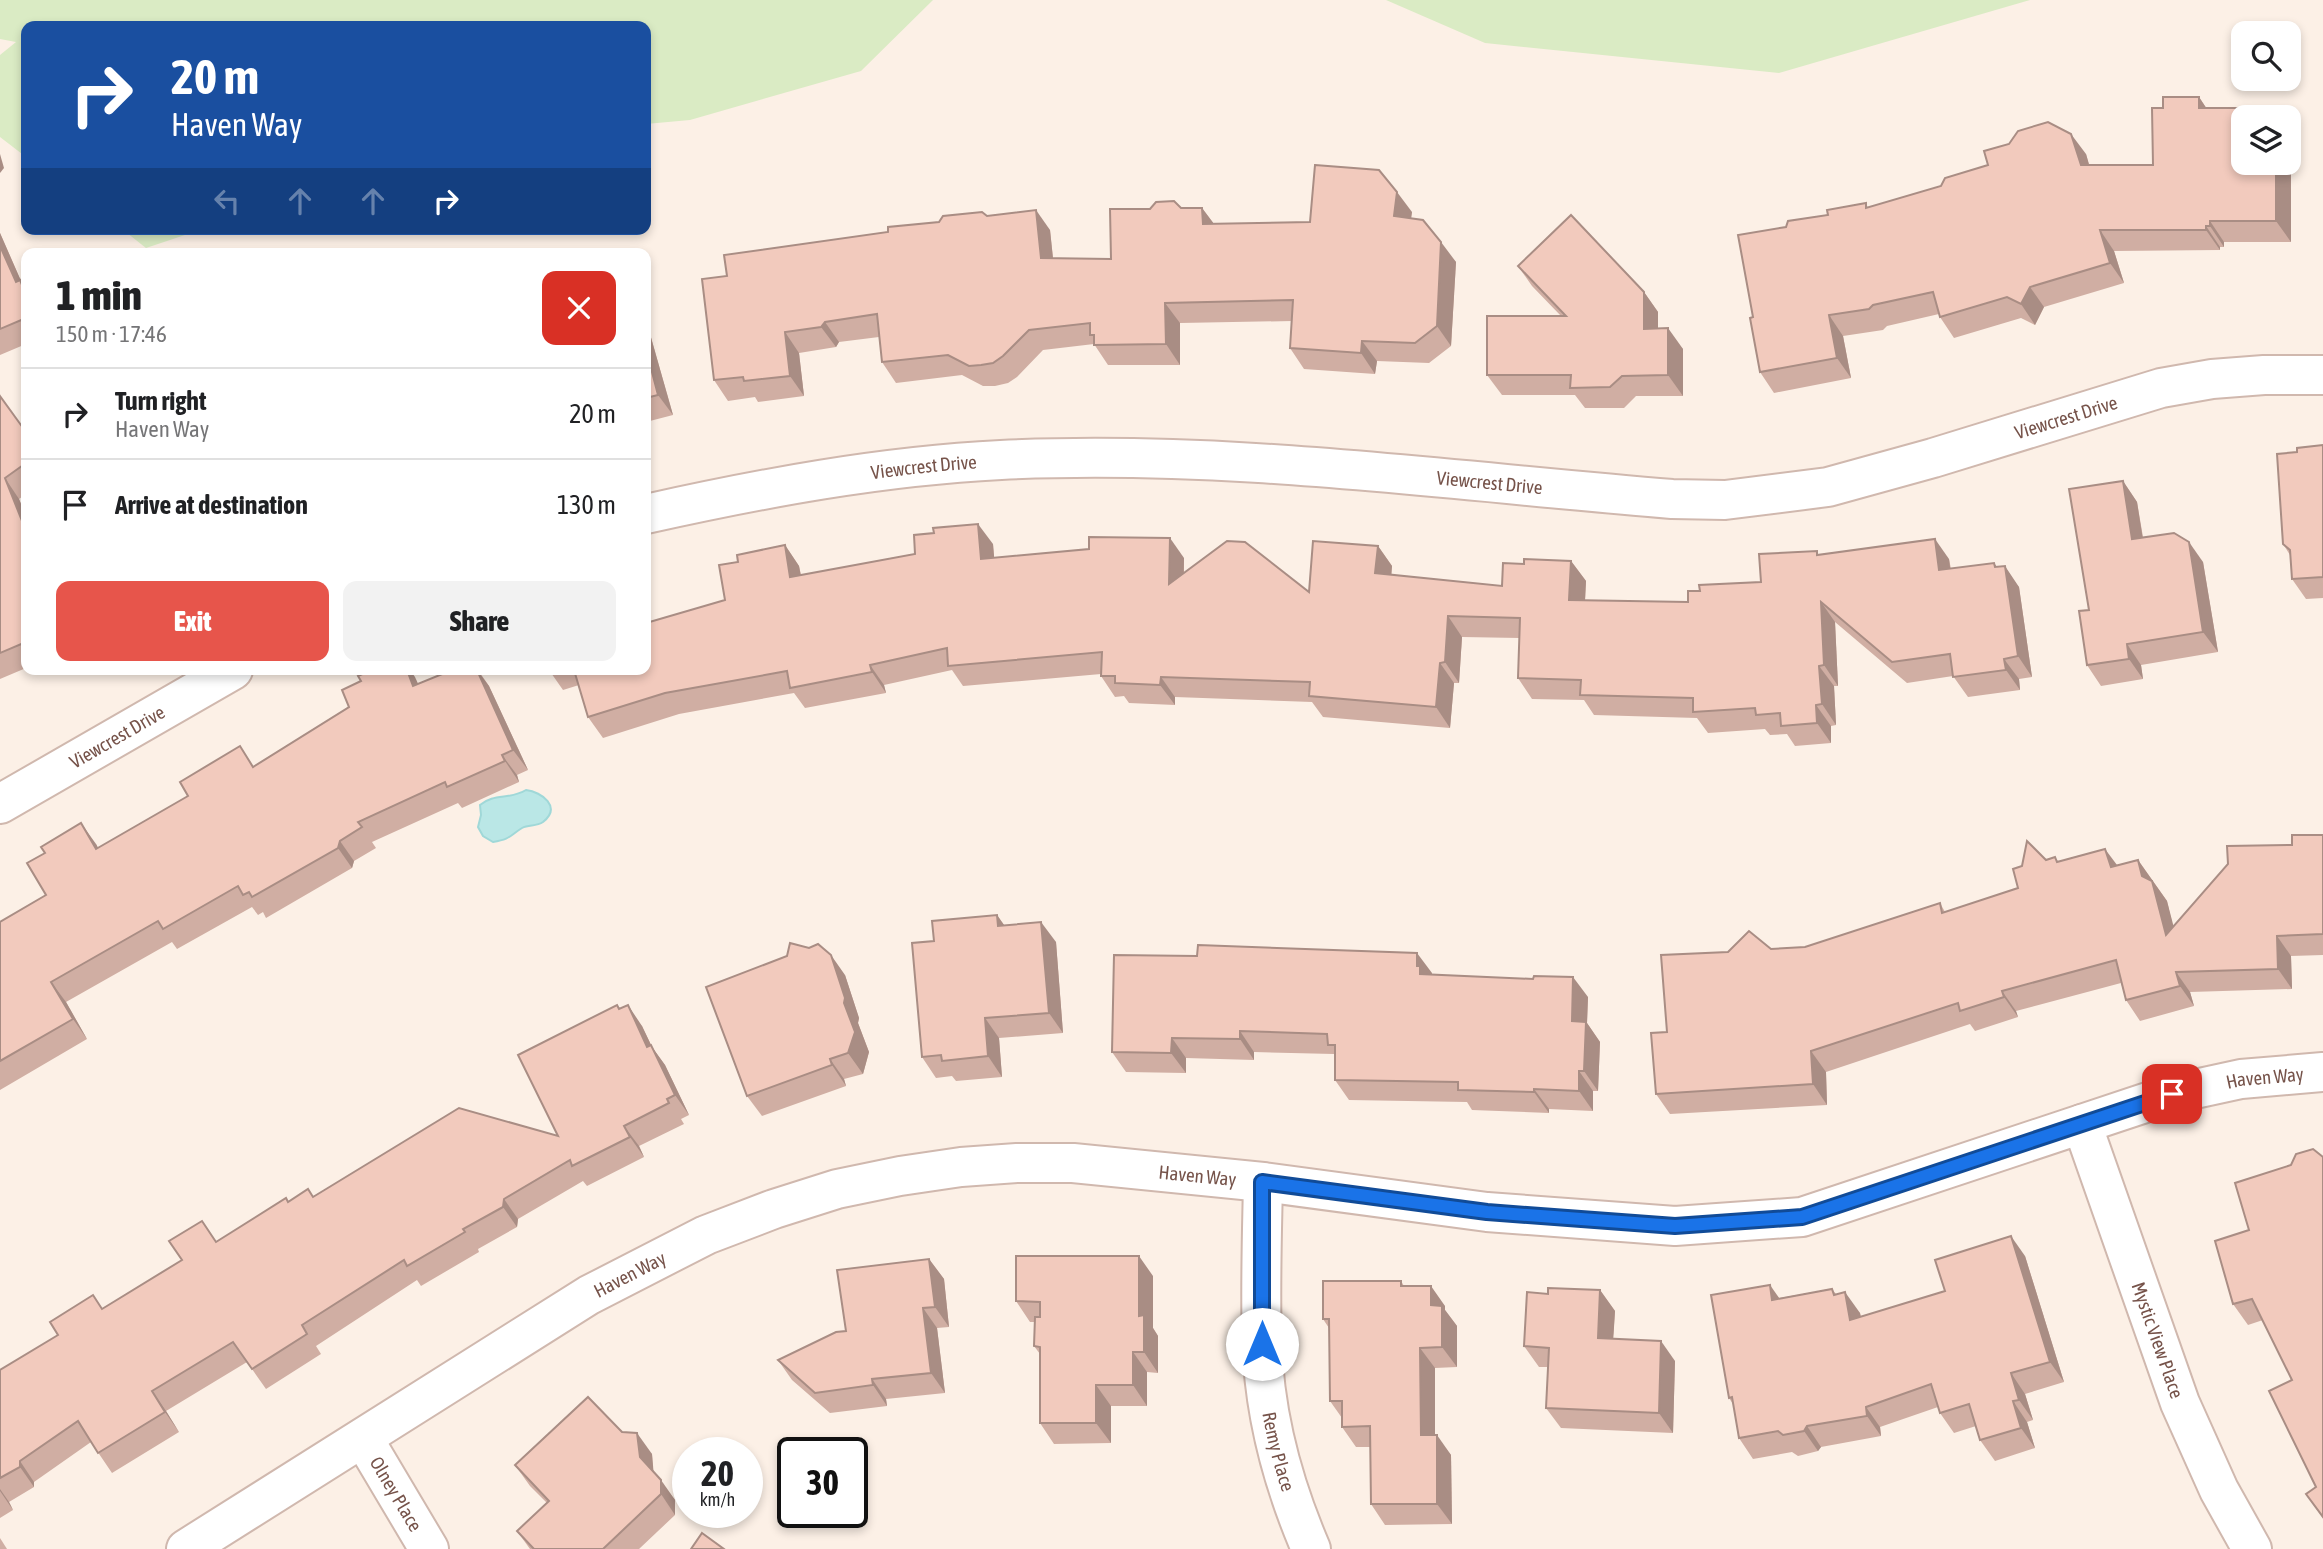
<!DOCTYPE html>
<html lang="en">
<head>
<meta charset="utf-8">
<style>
  :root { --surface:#fff; --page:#f2f2f2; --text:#202124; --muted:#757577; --line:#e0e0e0; --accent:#e7554b }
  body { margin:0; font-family:"Asap Condensed",sans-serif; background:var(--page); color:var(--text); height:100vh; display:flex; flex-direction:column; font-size:26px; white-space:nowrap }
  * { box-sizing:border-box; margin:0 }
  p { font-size:23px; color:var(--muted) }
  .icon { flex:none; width:38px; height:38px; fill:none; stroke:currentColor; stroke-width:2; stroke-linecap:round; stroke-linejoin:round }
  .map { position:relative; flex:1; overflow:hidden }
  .panel { position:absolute; left:21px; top:248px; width:630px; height:427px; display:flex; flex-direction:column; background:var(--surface); border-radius:14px; box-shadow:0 4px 10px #0003 }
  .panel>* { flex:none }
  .top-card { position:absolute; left:21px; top:21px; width:630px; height:214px; border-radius:14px; box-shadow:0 4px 10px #0003; background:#1a4fa0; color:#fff; overflow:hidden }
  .fabs { position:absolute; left:2231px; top:21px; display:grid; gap:14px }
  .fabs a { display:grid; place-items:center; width:70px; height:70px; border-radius:14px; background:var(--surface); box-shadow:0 4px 10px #0003; font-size:35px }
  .speed { position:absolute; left:672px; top:1437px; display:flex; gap:14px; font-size:35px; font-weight:700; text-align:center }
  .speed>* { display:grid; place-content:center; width:91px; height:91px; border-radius:50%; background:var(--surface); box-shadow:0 4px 10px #0003; line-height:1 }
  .speed small { font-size:18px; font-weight:400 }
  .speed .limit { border:4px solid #111; border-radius:10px; background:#fff; color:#111 }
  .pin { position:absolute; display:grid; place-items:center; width:60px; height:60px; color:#fff; margin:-30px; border-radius:14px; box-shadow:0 4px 10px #0006 }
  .me { position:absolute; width:77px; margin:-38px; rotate:0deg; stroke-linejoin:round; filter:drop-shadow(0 0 5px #0008) }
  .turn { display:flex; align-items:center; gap:24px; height:147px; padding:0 35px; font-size:32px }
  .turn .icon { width:91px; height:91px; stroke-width:2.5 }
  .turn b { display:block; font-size:49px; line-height:60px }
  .lanes { display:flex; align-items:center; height:66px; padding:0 35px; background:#0003; justify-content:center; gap:35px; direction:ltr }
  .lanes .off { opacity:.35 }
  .round { display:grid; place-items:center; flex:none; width:74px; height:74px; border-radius:14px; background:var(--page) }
  .headline { display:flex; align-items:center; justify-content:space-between; height:119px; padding:0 35px }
  h1 { font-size:42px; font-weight:800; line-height:52px }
  .action { display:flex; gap:14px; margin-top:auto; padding:14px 35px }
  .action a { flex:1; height:80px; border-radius:14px; background:var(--accent); color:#fff; font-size:28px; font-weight:800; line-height:80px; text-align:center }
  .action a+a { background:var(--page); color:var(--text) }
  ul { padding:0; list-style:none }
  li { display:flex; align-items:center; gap:21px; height:91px; padding:0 35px; border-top:2px solid var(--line) }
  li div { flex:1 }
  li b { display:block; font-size:26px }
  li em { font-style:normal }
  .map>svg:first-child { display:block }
  .green { fill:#daebc4 }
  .water { fill:#bae7e6; stroke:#a0d8d8; stroke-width:2 }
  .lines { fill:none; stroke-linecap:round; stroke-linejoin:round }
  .minor-casing { stroke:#d0b8ae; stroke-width:42 }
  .minor { stroke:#fff; stroke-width:38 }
  .wall { fill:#d0aea3 }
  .shaded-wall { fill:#a98d84 }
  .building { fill:#f2cabd; stroke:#a98d84; stroke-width:2 }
  .route-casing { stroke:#114b97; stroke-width:18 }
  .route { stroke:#1a73e8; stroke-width:12 }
  .labels { text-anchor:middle; stroke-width:7; stroke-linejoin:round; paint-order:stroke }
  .street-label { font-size:19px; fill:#76534a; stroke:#fff5ed }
</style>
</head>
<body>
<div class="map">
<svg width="2323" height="1549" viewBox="0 0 2323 1549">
  <rect width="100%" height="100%" fill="#fcf0e6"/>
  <!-- green -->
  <g class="green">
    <path d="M0,0H933L861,71L690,120L646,124V26H26V157L0,137V55L16,42L0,39Z"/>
    <path d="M1386,0H2030L1779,73L1485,43Z"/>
    <path d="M122,229H203L146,248Z"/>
  </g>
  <!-- water -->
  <path class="water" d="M526,790C542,792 562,807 543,822C536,827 529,824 522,828C509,836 511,839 493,842L483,836L478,827L481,815L480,805C494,793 510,800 526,790Z"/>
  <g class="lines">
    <defs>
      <g id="minor">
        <path id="s1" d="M646,514C763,488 881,466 1001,460C1225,449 1449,481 1672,499L1725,500L1828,487L1933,458L2161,388L2212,379L2264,375H2323"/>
        <path id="s2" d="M0,804L233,670"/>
        <path id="s3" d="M2082,1124L2180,1403L2219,1490L2252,1549"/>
        <path id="s4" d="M1263,1182C1262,1235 1260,1289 1262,1342C1264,1413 1283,1484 1311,1549"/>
        <path id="s5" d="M363,1438L429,1549"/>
        <path id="s6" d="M186,1549L589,1295L706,1235L774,1209L837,1189L900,1176L961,1167L1017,1163H1073L1263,1182L1487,1212L1675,1226L1802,1217L2172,1094L2241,1079L2323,1072"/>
      </g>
    </defs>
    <!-- minor casing -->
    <use href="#minor" class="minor-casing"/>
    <!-- minor -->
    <use href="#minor" class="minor"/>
  </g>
  <!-- wall -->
  <g class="wall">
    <path d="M2199,97L2206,108H2276L2283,117H2244L2289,163V126L2291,128V242H2224V247H2220V250L2114,251L2124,283L2044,307L2035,325L2021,318L1954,338L1940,317L1939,314L1887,326L1883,330L1843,336L1851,378L1774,393L1760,372L1753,317L1786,227L1866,203L1868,208L2086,154L2089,165H2153L2163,108Z"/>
    <path d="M1181,208H1202L1214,224L1310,222L1412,212L1411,219L1456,262L1451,346L1429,363L1377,361L1375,374L1304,369L1290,348L1292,321L1180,323V365H1108L1094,344L1043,350L1017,377L1008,383L995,386H983L962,375L896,383L882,362L879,337L839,342L836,347L799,353L804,396L758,402L755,397L728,401L714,380L727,276L888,232L987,216L1050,230L1053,258L1111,259Z"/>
    <path d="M0,233L21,281L26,289V344L0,355Z"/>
    <path d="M1518,266L1644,292L1658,312V329L1683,349V396H1636L1624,408H1585L1575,395H1502L1487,375L1561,316L1532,286Z"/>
    <path d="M646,323L648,327L673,415L646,422Z"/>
    <path d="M0,396L26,432V494L19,499L26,516V668L0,679Z"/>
    <path d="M2323,445V598L2306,599L2292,579L2290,555L2283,544L2297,452Z"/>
    <path d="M2123,481L2137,502L2143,537L2203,562L2218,652L2141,665L2143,679L2101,686L2087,665L2089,610Z"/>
    <path d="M993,544L994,558H1184V573L1309,592L1378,546L1392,566L1391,575L1502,586L1524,564L1571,561L1586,581L1585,600L1688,602L1700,591L1761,582L1819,554L1949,559L1951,569L1997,567L2019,587L2032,677L2019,679L2020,690L1968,697L1953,676L1907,683L1835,622L1838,686H1834L1836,725L1831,726V743L1795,746L1787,734L1770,735L1765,729L1708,733L1697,718L1594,715L1584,700L1532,699L1518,678L1520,638L1462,637L1459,683H1454L1450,728L1323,717L1312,702L1175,697V705L1129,703L1124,696L1115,697L1101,676V674L963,686L952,670L884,685L886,693L805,708L794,693L679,714L603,738L588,717L579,685L563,690L549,670H646L725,600L738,562L785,545L799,566L801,575Z"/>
    <path d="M371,670H410L418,684L452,670H478L489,686L528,770L517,775L519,782L462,808L458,803L372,842L376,848L354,861L352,868L266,918L263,912L258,915L252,907L177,949L172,942L66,1002L87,1039L0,1090V922L46,895L96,844L98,848L254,766L349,707L361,681Z"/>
    <path d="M2323,835V955L2291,956L2292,989L2190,992L2194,1006L2140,1021L2126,1000L2121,983L2016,1011L2018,1017L1975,1031L1970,1024L1826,1072L1827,1105L1670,1114L1656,1094L1667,1032L1771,949L1805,947L1940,903L1945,912L2018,888L2046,860L2117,865L2138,860L2167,901L2173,927L2292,845Z"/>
    <path d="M997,915L1004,925L1056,942L1063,1033L999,1038L1002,1077L956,1081L952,1076L936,1078L922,1057L934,941Z"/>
    <path d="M1197,956L1432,973V975L1588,997L1587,1023L1600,1042L1598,1091H1593V1111L1549,1109V1113L1472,1110L1467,1102L1349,1100L1335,1080V1056L1334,1054L1254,1052V1060L1186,1058V1073L1126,1072L1112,1052Z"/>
    <path d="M845,975L859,1018L858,1023L869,1052L863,1074L844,1079L846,1086L762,1116L747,1096Z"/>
    <path d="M617,1005L620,1009L642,1026L652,1047L665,1065L689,1115L681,1119L684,1124L639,1146L644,1157L587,1186L583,1181L518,1219L517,1227L478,1249L479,1252L421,1286L417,1280L316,1346L321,1354L266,1389L247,1362L166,1411L179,1432L112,1473L91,1442L34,1482V1487L9,1502L13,1510L0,1518V1370L58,1335L93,1295L102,1309L217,1241L288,1201L313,1196L558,1136Z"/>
    <path d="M2323,1157V1518L2306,1494L2316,1487L2292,1380L2263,1320L2248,1325L2233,1304L2249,1230Z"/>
    <path d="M2025,1256L2064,1382L2025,1394L2033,1420L2027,1422L2035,1448L1995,1461L1980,1440L1976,1426L1954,1433L1940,1413L1938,1407L1880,1427L1881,1436L1821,1447L1818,1451L1798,1456L1792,1452L1753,1459L1739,1438L1733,1404L1729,1398L1779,1298L1832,1289L1836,1294L1860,1313L1861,1317L1945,1291Z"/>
    <path d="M929,1259L944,1279L949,1327L937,1328L945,1393L886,1399L887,1406L830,1413L792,1380L778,1360L846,1331Z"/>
    <path d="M1153,1276V1328L1158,1336V1373L1147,1372V1406H1111V1443L1054,1444L1040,1423V1354L1034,1346L1035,1322H1030L1016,1301Z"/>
    <path d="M1401,1281L1404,1286L1445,1306V1310L1457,1326V1367L1435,1368V1435L1451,1455L1452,1524L1385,1525L1371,1504L1370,1447H1356L1342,1427V1418L1330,1401L1329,1328L1323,1319Z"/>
    <path d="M1600,1290L1615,1311L1613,1339L1675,1361L1673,1433L1561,1428L1546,1408L1548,1367H1539L1524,1346L1548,1294Z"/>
    <path d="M622,1432L652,1454L653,1472L675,1500V1515L639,1549H530L517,1531L547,1503L530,1486L515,1465Z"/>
    <path d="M0,1538L7,1549H0Z"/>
  </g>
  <!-- shaded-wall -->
  <g class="shaded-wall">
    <path d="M2199,97L2213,118L2199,108Z"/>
    <path d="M2276,108L2283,117H2276Z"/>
    <path d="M2289,126L2291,128V242L2276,221V163H2289Z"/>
    <path d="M2071,134L2086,154L2095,185L2081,165Z"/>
    <path d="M0,154L4,168L0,173Z"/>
    <path d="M1397,192L1412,212L1408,237L1394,216Z"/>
    <path d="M1202,208L1217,228L1203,224Z"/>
    <path d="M1036,210L1050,230L1055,278L1041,258Z"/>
    <path d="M2210,221L2224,242V247L2210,226Z"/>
    <path d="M2206,226L2220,247V250L2206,230Z"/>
    <path d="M2100,230L2114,251L2124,283L2110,263Z"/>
    <path d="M0,233L21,281L26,289V297L16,282L0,246Z"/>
    <path d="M1441,242L1456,262L1451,346L1437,326Z"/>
    <path d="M2030,287L2044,307L2035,325L2021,304Z"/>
    <path d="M1644,292L1658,312V349L1644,329Z"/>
    <path d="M1165,303L1180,323V365L1166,344Z"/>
    <path d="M1829,315L1843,336L1851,378L1837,358Z"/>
    <path d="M825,322L839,342L836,347L821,327Z"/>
    <path d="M646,323L648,327L673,415L658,395L646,349Z"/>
    <path d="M1668,328L1683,349V396L1668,375Z"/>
    <path d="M785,332L799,353L804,396L790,376Z"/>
    <path d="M1362,341L1377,361L1375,374L1361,353Z"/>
    <path d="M5,478L19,499L26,516V531Z"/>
    <path d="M2123,481L2137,502L2146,559L2132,539Z"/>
    <path d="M978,524L993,544L996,579L981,559Z"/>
    <path d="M1170,538L1184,558L1183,605L1169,584Z"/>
    <path d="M1935,539L1949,559L1953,591L1939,570Z"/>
    <path d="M2189,542L2203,562L2218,652L2203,632Z"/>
    <path d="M785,545L799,566L805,598L790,577Z"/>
    <path d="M1378,546L1392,566L1390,593L1375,573Z"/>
    <path d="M1571,561L1586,581L1584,620L1569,600Z"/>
    <path d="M1994,563L2007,581L2005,566L2019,587L2032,677L2018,656Z"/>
    <path d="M1821,602L1835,622L1838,686L1824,665Z"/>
    <path d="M1448,616L1462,637L1459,683L1445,662Z"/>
    <path d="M2127,644L2141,665L2143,679L2129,659Z"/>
    <path d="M2004,659L2019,679L2020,690L2006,670Z"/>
    <path d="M1440,663L1454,683L1450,728L1436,707Z"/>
    <path d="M870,665L884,685L886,693L872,672Z"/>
    <path d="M1819,666L1834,686L1836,725L1822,704Z"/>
    <path d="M407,670H410L415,677L428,706L413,686Z"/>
    <path d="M477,670L489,686L528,770L513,750Z"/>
    <path d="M1161,677L1175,697V705L1160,685Z"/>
    <path d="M1816,705L1831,726V743L1817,723Z"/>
    <path d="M502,755L517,775L519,782L505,761Z"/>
    <path d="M81,823L96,844L110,870L96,849Z"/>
    <path d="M340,841L354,861L352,868L338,848Z"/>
    <path d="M2105,849L2120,869L2111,867Z"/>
    <path d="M2138,860L2167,901L2181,955L2166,935L2142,876Z"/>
    <path d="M997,915L1011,935L998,926Z"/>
    <path d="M1041,922L1056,942L1063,1033L1049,1013Z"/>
    <path d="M2277,936L2291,956L2292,989L2278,969Z"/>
    <path d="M1417,953L1432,973L1431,982L1420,974L1417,966Z"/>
    <path d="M831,955L845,975L859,1018L858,1023L869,1052L863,1074L848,1053L844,1003Z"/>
    <path d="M2176,972L2190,992L2194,1006L2180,986Z"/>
    <path d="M1573,977L1588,997L1587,1023L1600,1042L1598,1091L1584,1071L1572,1021Z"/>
    <path d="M51,982L66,1002L87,1039L73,1019Z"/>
    <path d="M2002,991L2016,1011L2018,1017L2004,997Z"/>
    <path d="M628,1005L642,1026L652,1047L665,1065L689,1115L675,1095L647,1047Z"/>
    <path d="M985,1018L999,1038L1002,1077L988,1056Z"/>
    <path d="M1240,1031L1254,1052V1060L1240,1039Z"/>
    <path d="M1172,1038L1186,1058V1073L1171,1053Z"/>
    <path d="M1811,1051L1826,1072L1827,1105L1813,1084Z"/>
    <path d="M830,1059L844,1079L846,1086L832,1065Z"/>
    <path d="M1579,1071L1593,1091V1111L1579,1091Z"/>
    <path d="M1534,1089L1549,1109V1113L1534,1092Z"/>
    <path d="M624,1126L639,1146L644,1157L630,1137Z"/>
    <path d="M504,1199L518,1219L517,1227L503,1207Z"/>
    <path d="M2011,1236L2025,1256L2064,1382L2050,1362Z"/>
    <path d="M1139,1256L1153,1276V1328L1158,1336V1373L1144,1352L1139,1316Z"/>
    <path d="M929,1259L944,1279L949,1327L935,1307Z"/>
    <path d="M1770,1285L1784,1305L1772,1300Z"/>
    <path d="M1431,1286L1445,1306V1310L1457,1326V1367L1442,1347L1431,1305Z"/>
    <path d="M1600,1290L1615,1311L1612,1358L1598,1338Z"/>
    <path d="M1845,1292L1860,1313L1865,1341L1850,1320Z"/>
    <path d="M923,1308L937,1328L945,1393L931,1373Z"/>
    <path d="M1661,1341L1675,1361L1673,1433L1659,1413Z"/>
    <path d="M1420,1348L1435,1368V1456L1421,1435Z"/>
    <path d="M1133,1352L1147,1372V1406L1133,1385Z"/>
    <path d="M2011,1373L2025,1394L2033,1420L2019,1400Z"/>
    <path d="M872,1379L886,1399L887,1406L873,1385Z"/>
    <path d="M1096,1385L1111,1406V1443L1096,1423Z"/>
    <path d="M152,1391L166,1411L179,1432L165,1412Z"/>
    <path d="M2013,1401L2027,1422L2035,1448L2021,1428Z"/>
    <path d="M1866,1407L1880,1427L1881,1436L1867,1416Z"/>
    <path d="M1807,1426L1821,1447L1818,1451L1804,1431Z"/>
    <path d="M637,1433L652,1454L654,1477L640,1457Z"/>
    <path d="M1437,1435L1451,1455L1452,1524L1437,1504Z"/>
    <path d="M20,1461L34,1482V1487L20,1467Z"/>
    <path d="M661,1480L675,1500V1515L661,1494Z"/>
    <path d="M0,1489L9,1502L13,1510L0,1491Z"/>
  </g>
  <!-- building -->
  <g class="building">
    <path d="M2163,97H2199V108H2276V117H2244V163H2276V221H2210V226H2206V230H2100L2110,263L2030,287L2021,304L2007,297L1940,317L1933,292L1873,305L1869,309L1829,315L1837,358L1760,372L1750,318L1753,317L1738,235L1786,227L1788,221L1828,215L1827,210L1866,203V208L1941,186L1945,178L1988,165L1984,151L2009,144L2018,131L2048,122L2071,134L2081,165H2153L2152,108H2163Z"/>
    <path d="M1315,165L1379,170L1397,192L1394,216L1423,220L1441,242L1437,326L1415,343L1362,341L1361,353L1290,348L1293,300L1165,303L1166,344L1094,345V335H1090V323L1029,330L1003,356L993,363L981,365L969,366L948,355L882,362L877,314L825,322L821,327L785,332L790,376L744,381L743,377L714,380L702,279L727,276L724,255L888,232V227L939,222L943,216L982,212L987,216L1036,210L1041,258L1111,259L1110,209H1150L1156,202L1174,201L1181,208H1202L1203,224L1310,222Z"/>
    <path d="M1571,215L1644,292V329L1668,328V375L1622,376L1610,387L1570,388L1571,375H1487V316H1566L1518,266Z"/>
    <path d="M0,246L16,282L20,280L26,295V318L0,329Z"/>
    <path d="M646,349L658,395L646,398Z"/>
    <path d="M0,396L26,432V456L23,458L26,463L5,478L26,531V642L0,653Z"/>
    <path d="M2323,445V577L2292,579L2290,550L2283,544L2277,454L2297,452V448Z"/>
    <path d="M2123,481L2132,539L2174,533L2189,542L2203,632L2127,644L2129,659L2087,665L2079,611L2089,610L2069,489Z"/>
    <path d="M978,524L981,559L1089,549V537L1170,538L1169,584L1227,541L1245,542L1309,592L1313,541L1378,546L1375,573L1502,586L1503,563L1524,564V559L1571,561L1569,600L1688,602V591H1700L1699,585L1761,582L1759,554L1817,551V555L1935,539L1939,570L1994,563L1995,567L2005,566L2018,656L2004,659L2006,670L1953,677L1950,654L1892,662L1821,602L1824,665L1819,666L1822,704L1816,705L1817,723L1781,726L1780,713L1756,715L1755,708L1693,712V698L1580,695L1581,680L1518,678L1520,618L1448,616L1445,662L1440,663L1436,707L1309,696L1310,682L1161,677L1160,685L1115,683V676H1101L1102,652L948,666L947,648L870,665L872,672L790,688L787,671L665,693L588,717L574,670H646V623L725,600L719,565L738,562L737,555L785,545L790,577L915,554L914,535L934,533L933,528Z"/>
    <path d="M371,670H407L413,686L452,670H477L513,750L502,755L505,761L447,787L445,782L358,822L362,827L340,841L338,848L252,897L249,892L243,895L238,886L163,929L158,921L51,982L73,1019L0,1061V922L46,895L27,863L45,853L41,847L81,823L96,849L188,796L180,782L240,746L253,767L349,707L342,690L361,681L358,676Z"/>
    <path d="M2292,835H2323V934L2277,936L2278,969L2176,972L2180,986L2126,1000L2116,960L2002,991L2004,997L1960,1011L1958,1003L1811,1051L1813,1084L1656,1094L1651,1033L1667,1032L1661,955L1728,952L1749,931L1771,949L1805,947L1940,903L1942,913L2018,888L2013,869L2022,866L2027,841L2046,860L2055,857L2057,862L2105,849L2111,867L2138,860L2142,876L2152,881L2166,935L2228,864L2227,846L2292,845Z"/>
    <path d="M997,915L998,926L1041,922L1049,1013L985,1018L988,1056L942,1061L941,1055L922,1057L912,943L934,941L932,921Z"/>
    <path d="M790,943L809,948L818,944L831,955L845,998L844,1003L855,1032L848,1053L830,1059L832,1065L747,1096L706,987L787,956Z"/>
    <path d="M1198,945L1417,953V966H1420V974L1533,979L1534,976L1573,977L1572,1021L1586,1022L1584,1071H1579V1091L1534,1089V1092L1458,1090V1082L1335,1080V1045H1328L1327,1034L1240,1031V1039L1172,1038L1171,1053L1112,1052L1114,955L1197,956Z"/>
    <path d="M617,1005L619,1009L628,1005L647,1047L651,1045L675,1095L667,1099L669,1103L624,1126L630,1137L572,1166L570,1160L504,1199L503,1207L463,1229L465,1232L407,1266L404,1260L302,1325L307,1334L252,1369L233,1342L152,1391L165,1412L98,1453L78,1421L20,1461V1467L0,1478V1370L58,1335L50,1322L93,1295L102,1309L182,1260L169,1241L202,1221L216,1242L286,1198L288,1202L308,1189L313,1197L459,1108L558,1136L518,1055Z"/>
    <path d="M2313,1149L2323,1157V1517L2306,1494L2316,1487L2269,1391L2292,1380L2252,1299L2233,1304L2215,1241L2249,1230L2235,1183L2291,1165L2296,1154Z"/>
    <path d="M2011,1236L2050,1362L2011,1373L2019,1400L2013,1401L2021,1428L1980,1440L1969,1404L1940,1413L1931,1384L1866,1407L1867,1416L1807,1426L1804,1431L1783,1435L1778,1431L1739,1438L1732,1397L1729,1398L1711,1295L1770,1285L1772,1300L1832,1289L1834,1295L1845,1292L1850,1320L1945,1291L1935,1260Z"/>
    <path d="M1016,1256H1139V1316L1144,1315V1352H1133V1385H1096V1423H1040V1347L1034,1346L1035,1317H1040V1302L1016,1301Z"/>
    <path d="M929,1259L935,1307L923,1308L931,1373L872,1379L873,1385L815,1393L778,1360L836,1332L846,1331L837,1270Z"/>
    <path d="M1323,1281H1401V1286H1431V1305L1442,1306V1347L1420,1348L1421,1435H1437V1504H1371L1370,1426L1342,1427V1401H1330L1329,1319H1323Z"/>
    <path d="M1548,1288L1600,1290L1598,1338L1661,1341L1659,1413L1546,1408L1549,1348L1524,1346L1527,1292L1548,1294Z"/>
    <path d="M588,1397L622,1432L637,1433L640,1457L661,1480V1494L603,1549H534L517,1531L549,1501L515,1465Z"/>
    <path d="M702,1533L724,1549H691Z"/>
  </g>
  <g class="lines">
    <defs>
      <path id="route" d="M1262,1344V1182L1487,1212L1675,1226L1802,1217L2172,1094"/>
    </defs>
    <!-- route casing -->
    <use href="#route" class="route-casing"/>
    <!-- route -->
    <use href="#route" class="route"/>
  </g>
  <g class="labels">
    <!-- street labels -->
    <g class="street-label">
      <text dy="7" stroke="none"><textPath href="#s1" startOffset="1437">Viewcrest Drive</textPath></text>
      <text dy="7" stroke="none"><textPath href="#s1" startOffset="282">Viewcrest Drive</textPath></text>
      <text dy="7" stroke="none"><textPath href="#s1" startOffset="849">Viewcrest Drive</textPath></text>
      <text dy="7" stroke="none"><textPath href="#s2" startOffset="135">Viewcrest Drive</textPath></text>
      <text dy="7" stroke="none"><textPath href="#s6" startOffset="2202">Haven Way</textPath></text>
      <text dy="7" stroke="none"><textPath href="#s6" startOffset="1110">Haven Way</textPath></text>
      <text dy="7" stroke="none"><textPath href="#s6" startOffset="522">Haven Way</textPath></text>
      <text dy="7" stroke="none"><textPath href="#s3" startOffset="229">Mystic View Place</textPath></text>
      <text dy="7" stroke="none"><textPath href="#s4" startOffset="271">Remy Place</textPath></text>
      <text dy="7" stroke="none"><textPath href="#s5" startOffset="65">Olney Place</textPath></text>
    </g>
  </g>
</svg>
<div class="fabs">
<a><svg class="icon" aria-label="search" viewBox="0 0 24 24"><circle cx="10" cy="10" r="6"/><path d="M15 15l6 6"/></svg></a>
<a><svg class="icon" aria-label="layers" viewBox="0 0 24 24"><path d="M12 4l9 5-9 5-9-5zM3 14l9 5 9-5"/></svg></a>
</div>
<div class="speed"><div>20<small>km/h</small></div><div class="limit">30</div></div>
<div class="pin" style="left:2172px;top:1094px;background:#d93025"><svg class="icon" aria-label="arrive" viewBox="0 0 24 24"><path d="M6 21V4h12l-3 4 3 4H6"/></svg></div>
<svg class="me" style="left:1262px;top:1344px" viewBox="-20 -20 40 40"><circle r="19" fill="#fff"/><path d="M0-13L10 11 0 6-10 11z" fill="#1a73e8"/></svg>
<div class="top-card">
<div class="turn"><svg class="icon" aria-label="right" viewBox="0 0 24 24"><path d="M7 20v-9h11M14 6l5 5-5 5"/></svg><div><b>20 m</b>Haven Way</div></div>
<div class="lanes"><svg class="icon off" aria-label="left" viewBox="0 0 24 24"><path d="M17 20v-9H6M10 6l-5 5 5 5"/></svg><svg class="icon off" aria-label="ahead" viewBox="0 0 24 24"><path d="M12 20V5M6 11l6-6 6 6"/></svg><svg class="icon off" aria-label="ahead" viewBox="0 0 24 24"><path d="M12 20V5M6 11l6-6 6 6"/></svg><svg class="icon" aria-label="right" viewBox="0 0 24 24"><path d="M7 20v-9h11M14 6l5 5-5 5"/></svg></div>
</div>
<section class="panel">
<div class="headline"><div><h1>1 min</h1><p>150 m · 17:46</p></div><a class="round" style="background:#d93025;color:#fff"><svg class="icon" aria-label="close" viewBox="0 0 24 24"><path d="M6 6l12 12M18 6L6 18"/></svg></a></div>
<ul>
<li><svg class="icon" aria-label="right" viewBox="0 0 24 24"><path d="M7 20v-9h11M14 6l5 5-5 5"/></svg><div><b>Turn right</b><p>Haven Way</p></div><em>20 m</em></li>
<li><svg class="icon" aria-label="arrive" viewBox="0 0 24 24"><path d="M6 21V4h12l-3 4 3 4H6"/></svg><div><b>Arrive at destination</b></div><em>130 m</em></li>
</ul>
<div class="action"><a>Exit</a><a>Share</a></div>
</section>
</div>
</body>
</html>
